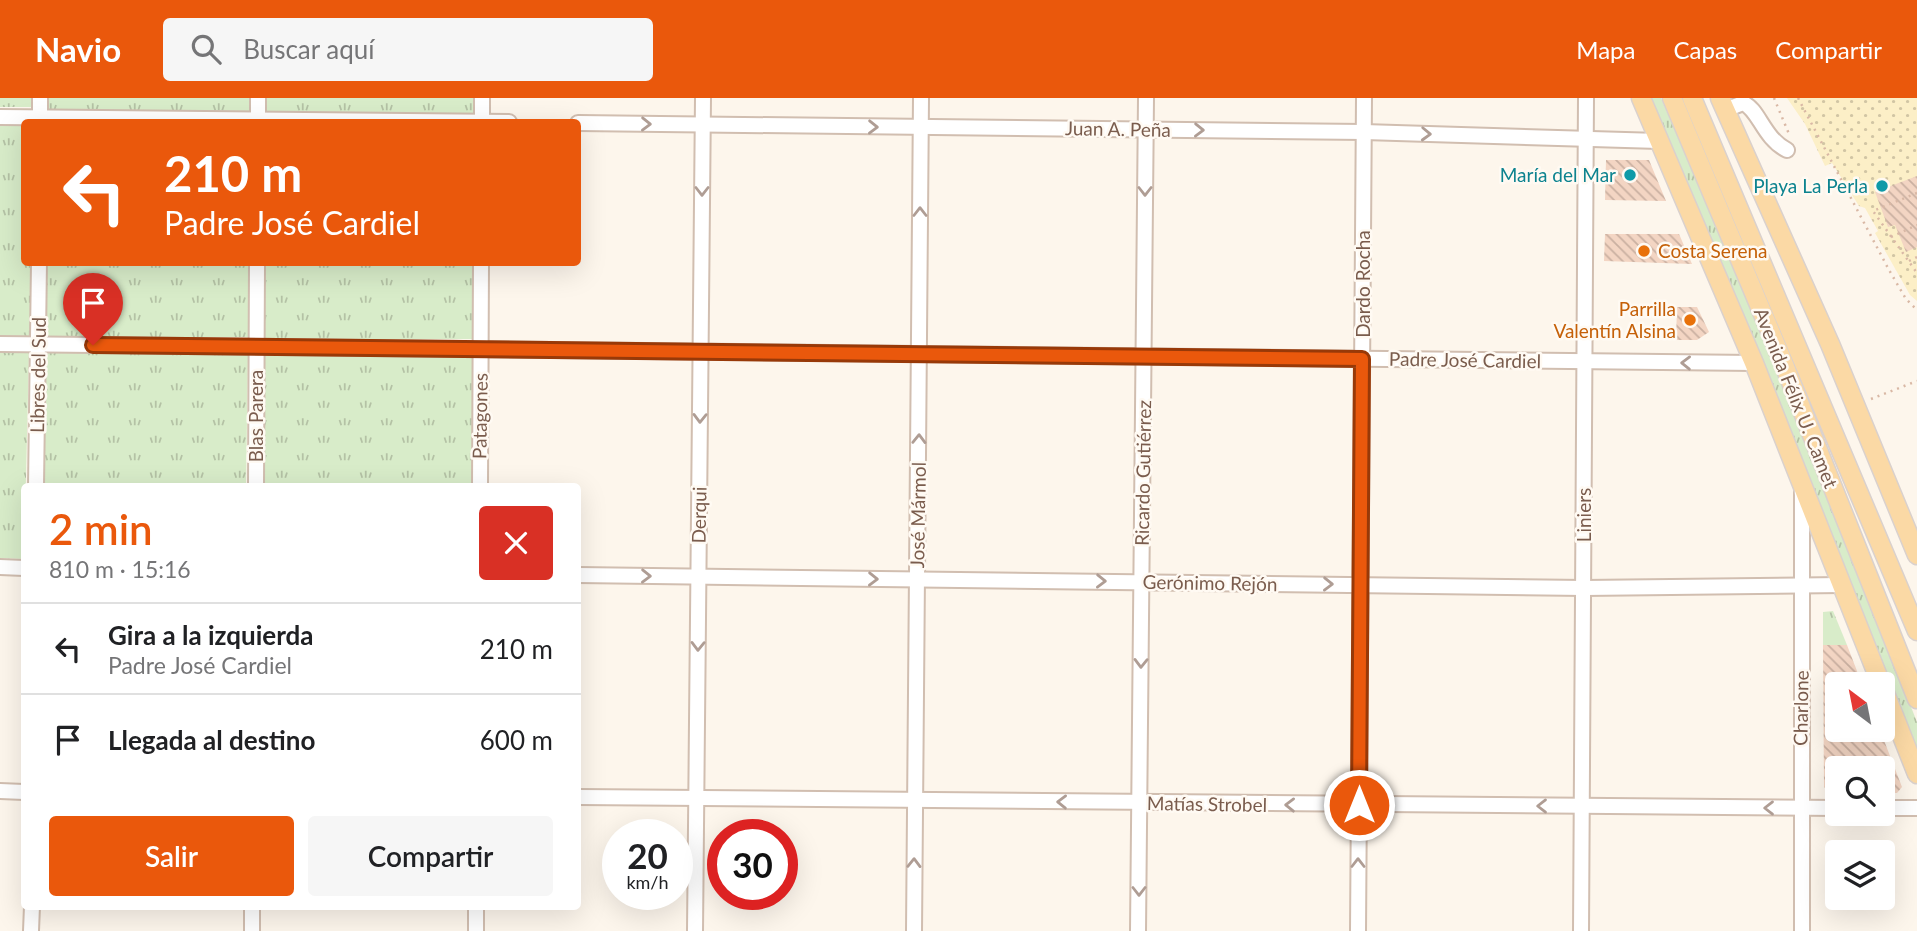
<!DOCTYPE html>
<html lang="es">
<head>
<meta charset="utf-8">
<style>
  :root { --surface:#fff; --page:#f6f6f6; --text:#202124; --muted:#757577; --line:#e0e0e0; --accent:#ea580c }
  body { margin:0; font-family:Lato,sans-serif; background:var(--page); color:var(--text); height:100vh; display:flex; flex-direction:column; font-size:26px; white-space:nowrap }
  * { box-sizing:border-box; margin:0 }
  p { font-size:23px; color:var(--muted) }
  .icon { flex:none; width:38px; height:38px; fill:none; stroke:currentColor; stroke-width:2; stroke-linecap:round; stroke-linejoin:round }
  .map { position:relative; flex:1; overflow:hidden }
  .sheet { position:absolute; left:21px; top:385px; width:560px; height:427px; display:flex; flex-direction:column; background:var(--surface); border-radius:7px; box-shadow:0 7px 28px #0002 }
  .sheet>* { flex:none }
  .hud { position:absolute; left:21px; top:21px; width:560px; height:147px; border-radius:7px; box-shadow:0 7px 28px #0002; background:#ea580c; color:#fff; overflow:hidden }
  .needle { width:46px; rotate:328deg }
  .buttons { position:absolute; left:1825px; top:574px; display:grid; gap:14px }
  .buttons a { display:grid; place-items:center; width:70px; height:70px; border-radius:7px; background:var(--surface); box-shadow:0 7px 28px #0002; font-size:35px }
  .speed { position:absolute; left:602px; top:721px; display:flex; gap:14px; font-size:35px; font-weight:700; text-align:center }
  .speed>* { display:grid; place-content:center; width:91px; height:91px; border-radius:50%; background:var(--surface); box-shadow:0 7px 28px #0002; line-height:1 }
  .speed small { font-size:18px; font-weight:400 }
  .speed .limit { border:10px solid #d22; background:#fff; color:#111 }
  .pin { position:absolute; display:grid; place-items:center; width:60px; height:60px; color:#fff; margin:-72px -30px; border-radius:50% 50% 50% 0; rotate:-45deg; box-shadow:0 0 7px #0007 }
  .pin .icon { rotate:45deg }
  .me { position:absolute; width:77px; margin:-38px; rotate:0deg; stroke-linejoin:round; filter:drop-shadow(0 0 5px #0008) }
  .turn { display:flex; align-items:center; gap:24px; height:147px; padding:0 28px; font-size:32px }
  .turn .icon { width:91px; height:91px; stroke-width:2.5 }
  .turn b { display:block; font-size:49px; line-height:60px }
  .round { display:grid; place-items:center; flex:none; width:74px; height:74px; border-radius:7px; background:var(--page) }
  .head { display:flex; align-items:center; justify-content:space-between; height:119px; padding:0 28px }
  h1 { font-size:42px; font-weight:600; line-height:52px; color:var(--accent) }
  .cta { display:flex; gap:14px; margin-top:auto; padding:14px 28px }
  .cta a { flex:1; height:80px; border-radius:7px; background:var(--accent); color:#fff; font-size:28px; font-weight:600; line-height:80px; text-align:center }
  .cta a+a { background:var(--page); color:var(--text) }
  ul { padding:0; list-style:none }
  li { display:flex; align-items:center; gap:21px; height:91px; padding:0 28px; border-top:2px solid var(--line) }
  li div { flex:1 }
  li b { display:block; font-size:26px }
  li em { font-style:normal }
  header { display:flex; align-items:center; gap:42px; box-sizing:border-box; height:98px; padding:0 35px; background:var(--accent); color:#fff }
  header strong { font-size:33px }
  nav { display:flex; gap:38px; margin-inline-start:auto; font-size:24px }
  .search { width:490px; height:63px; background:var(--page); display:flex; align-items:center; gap:18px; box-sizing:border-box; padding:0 24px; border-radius:7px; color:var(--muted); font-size:26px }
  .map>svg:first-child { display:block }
  .grass { fill:url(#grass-tufts) }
  .sand { fill:url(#sand-dots) }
  .building { fill:url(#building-back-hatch) }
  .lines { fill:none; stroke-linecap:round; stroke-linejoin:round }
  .minor-casing { stroke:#d1beb0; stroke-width:18 }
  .major-casing { stroke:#dad1cd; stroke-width:21 }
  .path { stroke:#d9b8a5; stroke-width:2.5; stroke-dasharray:2 5; stroke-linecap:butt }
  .minor { stroke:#fff; stroke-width:14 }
  .major { stroke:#fbd9a5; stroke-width:18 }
  .oneway { stroke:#af9d94 }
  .route-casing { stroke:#983908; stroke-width:18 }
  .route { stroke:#ea580c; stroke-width:12 }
  .culture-dot { fill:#0f9aa8; stroke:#fffaf3; stroke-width:2.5 }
  .food-dot { fill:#e8710a; stroke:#fffaf3; stroke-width:2.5 }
  .labels { text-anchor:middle; stroke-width:5; stroke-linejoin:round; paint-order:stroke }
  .street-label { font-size:19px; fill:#7a5c4d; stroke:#fffaf3 }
  .culture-label { font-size:19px; fill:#0d838f; stroke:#fffaf3; text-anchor:end }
  .food-label { font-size:19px; fill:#c56008; stroke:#fffaf3; text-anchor:start }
</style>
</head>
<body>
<header>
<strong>Navio</strong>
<div class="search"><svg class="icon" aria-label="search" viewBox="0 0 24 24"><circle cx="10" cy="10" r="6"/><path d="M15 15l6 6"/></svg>Buscar aquí</div>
<nav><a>Mapa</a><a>Capas</a><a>Compartir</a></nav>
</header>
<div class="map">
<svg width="1917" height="833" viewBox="0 0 1917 833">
  <defs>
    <pattern id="grass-tufts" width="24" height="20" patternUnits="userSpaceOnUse" patternTransform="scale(1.75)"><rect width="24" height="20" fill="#d8ecc9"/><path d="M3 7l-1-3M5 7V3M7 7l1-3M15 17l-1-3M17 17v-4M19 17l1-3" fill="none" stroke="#b4c2a5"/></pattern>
    <pattern id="sand-dots" width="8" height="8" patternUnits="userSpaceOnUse" patternTransform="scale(1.75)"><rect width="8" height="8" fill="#fcefc7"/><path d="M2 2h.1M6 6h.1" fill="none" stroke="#d1c5a4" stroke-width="1.8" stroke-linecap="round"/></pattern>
    <pattern id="building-back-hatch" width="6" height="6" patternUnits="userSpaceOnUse" patternTransform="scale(1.75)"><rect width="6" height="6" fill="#f3d5c3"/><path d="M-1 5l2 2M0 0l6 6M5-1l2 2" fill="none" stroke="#cab0a1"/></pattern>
  </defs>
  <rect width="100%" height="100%" fill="#fdf6ec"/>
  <!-- grass -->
  <g class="grass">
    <rect x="0" y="0" width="32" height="9"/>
    <path d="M48,0H251L250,13L48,12Z"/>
    <rect x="266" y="0" width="208" height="15"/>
    <path d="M1649,0H1661L1772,260L1917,624V653L1761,263Z"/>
    <path d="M0,27H24V164L30,165V239H0Z"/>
    <path d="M45,165H250L249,239H45Z"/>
    <rect x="265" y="165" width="208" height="76"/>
    <path d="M45,253L248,255L246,388H43Z"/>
    <path d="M0,255H29L24,461L0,460Z"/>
    <path d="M264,257L473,258L472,388H263Z"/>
    <path d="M1833,513L1847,547H1823V514Z"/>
  </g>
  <!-- sand -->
  <path class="sand" d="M1787,0H1917V203L1910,197L1875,135L1878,133L1865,110L1859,108L1832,65L1825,68L1805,26Z"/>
  <!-- building -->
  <g class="building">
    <path d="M1606,62H1649L1666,103L1605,102Z"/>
    <path d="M1917,78V149L1906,154L1895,127L1888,129L1875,94Z"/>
    <path d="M1605,136H1679L1692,166L1604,163Z"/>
    <path d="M1677,209H1697L1709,234L1697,242H1676Z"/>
    <path d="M1823,547H1847L1862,586H1838V632H1880L1902,689L1897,695H1883V670H1838V694H1830L1824,689Z"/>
  </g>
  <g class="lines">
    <defs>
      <g id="minor">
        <path d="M1725,12L1743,5C1759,11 1763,40 1787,52"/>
        <path d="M0,19L509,24"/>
        <path d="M40,24V0"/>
        <path d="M258,24V0"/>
        <path d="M482,24V0"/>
        <path d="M578,25L1364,34L1659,43"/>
        <path d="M0,246L1754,265"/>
        <path d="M36,388L39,164"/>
        <path d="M256,388L257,164"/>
        <path d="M480,388L481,164"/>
        <path d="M0,469L24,470"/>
        <path d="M578,477L1584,490L1842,487"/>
        <path d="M0,693L24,694"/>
        <path d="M578,699L1838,710"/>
        <path d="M1883,710H1917"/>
        <path d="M31,833L32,808"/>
        <path d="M252,833V808"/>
        <path d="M476,833V808"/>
        <path d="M695,833L703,0"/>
        <path d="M914,833L921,0"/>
        <path d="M1138,833L1146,0"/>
        <path d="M1358,833L1364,0"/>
        <path d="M1581,833L1586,0"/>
        <path d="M1802,833V393"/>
      </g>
      <g id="major">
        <path d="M1641,0L1754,265L1881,586"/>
        <path d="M1672,0L1781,259L1917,601"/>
        <path d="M1692,0L1917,533"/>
        <path d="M1720,0L1830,246L1917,457"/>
        <path d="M1883,590L1917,676"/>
      </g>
    </defs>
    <!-- minor casing -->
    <use href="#minor" class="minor-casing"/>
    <!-- major casing -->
    <use href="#major" class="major-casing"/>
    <!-- path -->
    <g class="path">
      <path d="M1774,0L1789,36"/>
      <path d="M1798,0L1889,172L1906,201L1917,212"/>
      <path d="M1917,95L1873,113L1917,175"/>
      <path d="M1891,139L1917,127"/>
      <path d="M1909,163L1917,159"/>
      <path d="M1871,301L1917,283"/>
    </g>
    <!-- minor -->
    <use href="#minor" class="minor"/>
    <!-- major -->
    <use href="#major" class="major"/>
  </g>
  <!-- one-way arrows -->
  <defs><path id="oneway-chevron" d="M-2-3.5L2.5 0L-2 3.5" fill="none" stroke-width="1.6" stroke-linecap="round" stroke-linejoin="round" transform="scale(1.75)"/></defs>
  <g class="oneway">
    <use href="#oneway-chevron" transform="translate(646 26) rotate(1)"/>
    <use href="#oneway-chevron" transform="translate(873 29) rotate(1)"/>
    <use href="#oneway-chevron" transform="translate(1199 32) rotate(1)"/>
    <use href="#oneway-chevron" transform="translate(1426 36) rotate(2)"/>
    <use href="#oneway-chevron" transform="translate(702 93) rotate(90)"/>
    <use href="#oneway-chevron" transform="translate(1145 93) rotate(90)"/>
    <use href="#oneway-chevron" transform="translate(920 114) rotate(-90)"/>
    <use href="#oneway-chevron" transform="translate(1686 265) rotate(-179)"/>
    <use href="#oneway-chevron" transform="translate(700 320) rotate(91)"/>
    <use href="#oneway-chevron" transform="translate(919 341) rotate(-89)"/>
    <use href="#oneway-chevron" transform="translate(646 478) rotate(1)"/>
    <use href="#oneway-chevron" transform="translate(873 481) rotate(1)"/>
    <use href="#oneway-chevron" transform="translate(1101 483) rotate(1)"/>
    <use href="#oneway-chevron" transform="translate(1328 486) rotate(1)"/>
    <use href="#oneway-chevron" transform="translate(698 548) rotate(91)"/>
    <use href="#oneway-chevron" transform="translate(1141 565) rotate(91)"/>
    <use href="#oneway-chevron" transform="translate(1062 704) rotate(-179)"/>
    <use href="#oneway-chevron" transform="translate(1290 707) rotate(-179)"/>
    <use href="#oneway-chevron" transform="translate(1542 708) rotate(-180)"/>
    <use href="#oneway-chevron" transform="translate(1769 710) rotate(-180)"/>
    <use href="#oneway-chevron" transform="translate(914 765) rotate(-89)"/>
    <use href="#oneway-chevron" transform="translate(1358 765) rotate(-90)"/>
    <use href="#oneway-chevron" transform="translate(1139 793) rotate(90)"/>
  </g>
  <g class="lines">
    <defs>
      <path id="route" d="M93,247L1362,261L1359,707"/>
    </defs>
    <!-- route casing -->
    <use href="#route" class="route-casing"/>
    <!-- route -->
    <use href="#route" class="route"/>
  </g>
  <!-- markers -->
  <g class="culture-dot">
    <circle cx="1630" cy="77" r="7"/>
    <circle cx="1882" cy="88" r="7"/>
  </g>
  <g class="food-dot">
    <circle cx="1644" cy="153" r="7"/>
    <circle cx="1690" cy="222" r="7"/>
  </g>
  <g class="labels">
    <!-- street labels -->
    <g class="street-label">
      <text transform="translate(1118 31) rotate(1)" y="7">Juan A. Peña</text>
      <text transform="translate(1363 186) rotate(-90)" y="7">Dardo Rocha</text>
      <text transform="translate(1465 262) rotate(1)" y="7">Padre José Cardiel</text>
      <text transform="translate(38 277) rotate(-89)" y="7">Libres del Sud</text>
      <text transform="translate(1796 300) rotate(68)" y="7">Avenida Félix U. Camet</text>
      <text transform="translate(256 318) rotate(-90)" y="7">Blas Parera</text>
      <text transform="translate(480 318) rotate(-89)" y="7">Patagones</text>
      <text transform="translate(1143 375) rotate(-89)" y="7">Ricardo Gutiérrez</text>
      <text transform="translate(699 417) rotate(-89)" y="7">Derqui</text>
      <text transform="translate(918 417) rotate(-89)" y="7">José Mármol</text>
      <text transform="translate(1584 417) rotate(-90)" y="7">Liniers</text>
      <text transform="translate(1210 485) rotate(1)" y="7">Gerónimo Rejón</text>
      <text transform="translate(1801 610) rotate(-89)" y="7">Charlone</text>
      <text transform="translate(1207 706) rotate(1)" y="7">Matías Strobel</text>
    </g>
    <!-- culture labels -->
    <g class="culture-label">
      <text x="1616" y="84">María del Mar</text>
      <text x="1868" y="95">Playa La Perla</text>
    </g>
    <!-- food labels -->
    <g class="food-label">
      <text x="1658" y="160">Costa Serena</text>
      <text x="1676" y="218" text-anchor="end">Parrilla<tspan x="1676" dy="22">Valentín Alsina</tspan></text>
    </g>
  </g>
</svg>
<div class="buttons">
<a><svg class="needle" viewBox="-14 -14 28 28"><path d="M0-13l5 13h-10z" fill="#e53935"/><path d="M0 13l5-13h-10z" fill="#757577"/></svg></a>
<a><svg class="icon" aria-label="search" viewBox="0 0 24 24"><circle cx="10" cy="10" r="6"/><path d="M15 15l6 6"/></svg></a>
<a><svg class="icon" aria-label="layers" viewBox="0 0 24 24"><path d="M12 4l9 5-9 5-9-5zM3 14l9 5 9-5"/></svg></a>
</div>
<div class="speed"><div>20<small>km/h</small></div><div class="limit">30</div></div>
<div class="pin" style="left:93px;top:247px;background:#d93025"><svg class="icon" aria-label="arrive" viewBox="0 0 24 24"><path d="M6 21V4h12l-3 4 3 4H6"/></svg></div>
<svg class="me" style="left:1359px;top:707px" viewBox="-20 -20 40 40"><circle r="17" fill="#ea580c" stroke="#fff" stroke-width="3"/><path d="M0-11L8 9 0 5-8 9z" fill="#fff"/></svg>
<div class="hud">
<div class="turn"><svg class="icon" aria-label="left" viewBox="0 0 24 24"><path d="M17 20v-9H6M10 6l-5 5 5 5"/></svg><div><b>210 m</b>Padre José Cardiel</div></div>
</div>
<section class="sheet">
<div class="head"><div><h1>2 min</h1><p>810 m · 15:16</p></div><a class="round" style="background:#d93025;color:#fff"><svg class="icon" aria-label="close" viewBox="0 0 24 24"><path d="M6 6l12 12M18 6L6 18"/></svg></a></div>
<ul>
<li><svg class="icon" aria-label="left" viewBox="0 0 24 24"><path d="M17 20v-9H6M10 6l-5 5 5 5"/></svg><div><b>Gira a la izquierda</b><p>Padre José Cardiel</p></div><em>210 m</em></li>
<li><svg class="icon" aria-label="arrive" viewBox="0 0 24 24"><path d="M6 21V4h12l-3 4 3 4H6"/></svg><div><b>Llegada al destino</b></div><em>600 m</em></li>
</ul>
<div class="cta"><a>Salir</a><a>Compartir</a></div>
</section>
</div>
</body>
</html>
